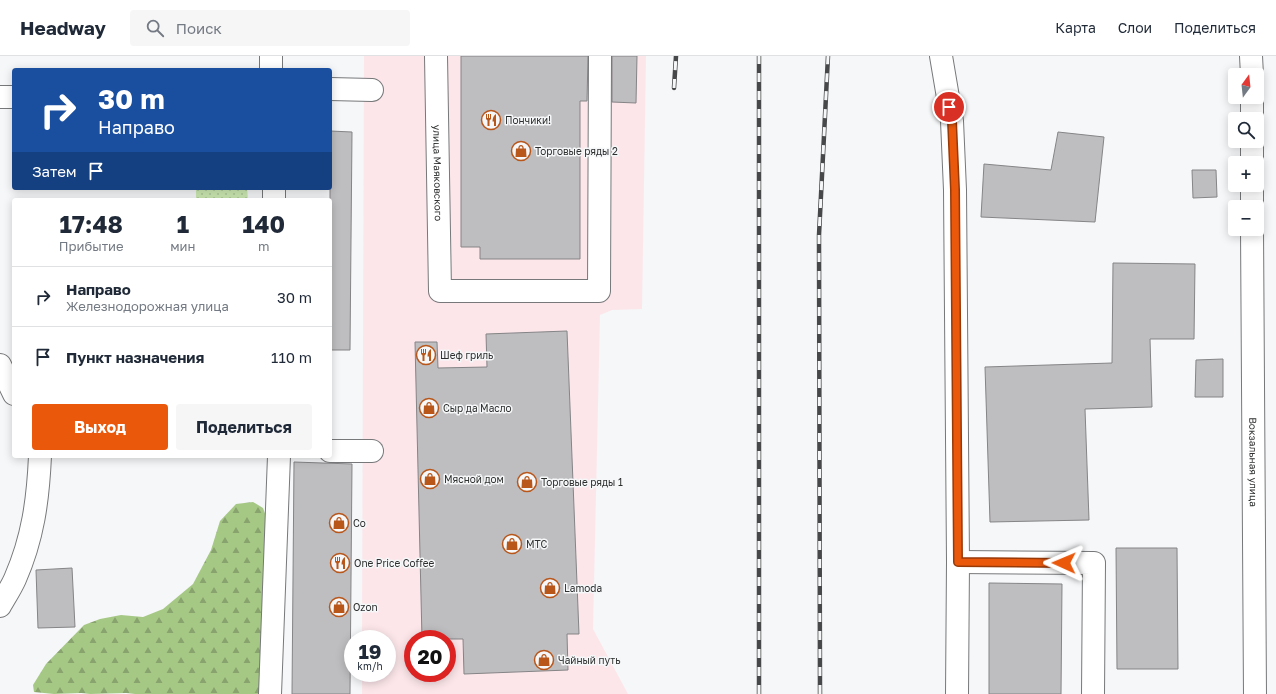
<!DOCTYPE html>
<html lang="ru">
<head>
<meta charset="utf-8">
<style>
  :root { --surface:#fff; --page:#f6f6f7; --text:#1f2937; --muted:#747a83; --line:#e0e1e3; --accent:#ea580c }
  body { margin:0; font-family:"Golos Text",sans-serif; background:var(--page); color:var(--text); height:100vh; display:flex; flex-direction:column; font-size:15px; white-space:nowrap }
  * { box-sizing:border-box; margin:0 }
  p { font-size:13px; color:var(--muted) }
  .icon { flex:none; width:22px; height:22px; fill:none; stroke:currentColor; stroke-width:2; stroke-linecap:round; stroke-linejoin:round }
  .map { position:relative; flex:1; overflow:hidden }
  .side { position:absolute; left:12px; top:142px; width:320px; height:260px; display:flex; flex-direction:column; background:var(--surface); border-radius:4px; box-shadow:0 2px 10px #0003 }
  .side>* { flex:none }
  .guide { position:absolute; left:12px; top:12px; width:320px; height:122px; border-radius:4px; box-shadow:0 2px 10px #0003; background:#1a4fa0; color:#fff; overflow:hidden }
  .needle { width:26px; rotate:15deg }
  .tools { position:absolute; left:1228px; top:12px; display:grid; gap:8px }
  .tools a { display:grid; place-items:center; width:36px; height:36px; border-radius:4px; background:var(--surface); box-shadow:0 2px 10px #0003; font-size:20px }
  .speed { position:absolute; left:344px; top:574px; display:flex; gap:8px; font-size:20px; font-weight:700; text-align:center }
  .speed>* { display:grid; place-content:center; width:52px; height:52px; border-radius:50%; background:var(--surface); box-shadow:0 2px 10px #0003; line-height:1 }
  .speed small { font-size:10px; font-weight:400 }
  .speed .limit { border:6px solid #d22; background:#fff; color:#111 }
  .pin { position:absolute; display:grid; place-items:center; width:34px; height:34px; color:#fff; margin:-17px; border:2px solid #fff; border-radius:50%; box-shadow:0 1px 4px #0007 }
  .me { position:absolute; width:44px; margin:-22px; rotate:271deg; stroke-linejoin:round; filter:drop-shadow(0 0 3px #0008) }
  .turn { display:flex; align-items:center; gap:14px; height:84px; padding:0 20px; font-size:18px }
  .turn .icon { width:52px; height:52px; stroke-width:2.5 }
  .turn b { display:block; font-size:28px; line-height:34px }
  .then { display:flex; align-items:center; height:38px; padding:0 20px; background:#0003; gap:8px; font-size:15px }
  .eta { display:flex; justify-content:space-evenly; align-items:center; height:68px; text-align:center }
  .eta b { font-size:24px; font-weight:700; line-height:28px }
  .button { display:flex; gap:8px; margin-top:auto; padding:8px 20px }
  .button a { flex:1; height:46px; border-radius:4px; background:var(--accent); color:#fff; font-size:16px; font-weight:700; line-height:46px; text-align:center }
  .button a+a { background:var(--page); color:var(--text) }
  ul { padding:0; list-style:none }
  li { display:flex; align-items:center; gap:12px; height:60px; padding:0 20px; border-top:1px solid var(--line) }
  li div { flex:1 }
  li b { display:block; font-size:15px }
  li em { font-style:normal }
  header { display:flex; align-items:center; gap:24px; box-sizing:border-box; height:56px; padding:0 20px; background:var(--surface); border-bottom:1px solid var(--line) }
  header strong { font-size:19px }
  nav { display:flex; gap:22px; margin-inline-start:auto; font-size:14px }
  .search { width:280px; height:36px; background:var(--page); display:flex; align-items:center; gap:10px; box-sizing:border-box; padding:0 14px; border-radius:4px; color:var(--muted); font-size:15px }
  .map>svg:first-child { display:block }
  .commercial { fill:#fce6ea; fill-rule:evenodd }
  .grass { fill:url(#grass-dots) }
  .forest { fill:url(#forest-firs) }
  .building { fill:#bebdbf; stroke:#858486 }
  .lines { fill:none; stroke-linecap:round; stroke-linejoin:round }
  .minor-casing { stroke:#77787a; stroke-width:24 }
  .minor { stroke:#fff; stroke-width:22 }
  .rail-casing { stroke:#474849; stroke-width:4.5 }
  .rail { stroke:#f5f7f8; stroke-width:3; stroke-dasharray:9; stroke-linecap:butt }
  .route-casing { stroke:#983908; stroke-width:10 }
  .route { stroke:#ea580c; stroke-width:7 }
  .labels { text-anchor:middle; stroke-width:3; stroke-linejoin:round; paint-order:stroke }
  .poi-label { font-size:10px; fill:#2e2f2f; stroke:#f5f7f8; text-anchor:start }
  .street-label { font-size:10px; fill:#2e2f2f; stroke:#f5f7f8 }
</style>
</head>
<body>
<header>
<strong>Headway</strong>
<div class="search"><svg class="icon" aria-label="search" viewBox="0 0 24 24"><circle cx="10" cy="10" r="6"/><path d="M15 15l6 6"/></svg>Поиск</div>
<nav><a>Карта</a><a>Слои</a><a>Поделиться</a></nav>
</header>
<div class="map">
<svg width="1276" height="638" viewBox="0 0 1276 638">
  <defs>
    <pattern id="grass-dots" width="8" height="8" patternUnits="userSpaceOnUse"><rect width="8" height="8" fill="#cdeab3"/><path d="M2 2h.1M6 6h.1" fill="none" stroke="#b0c99a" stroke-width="1.8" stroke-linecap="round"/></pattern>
    <pattern id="forest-firs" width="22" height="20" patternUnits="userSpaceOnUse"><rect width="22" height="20" fill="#a6c885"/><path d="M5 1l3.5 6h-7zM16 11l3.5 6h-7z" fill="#88a36d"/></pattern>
  </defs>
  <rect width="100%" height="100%" fill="#f5f7f8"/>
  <!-- commercial -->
  <path class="commercial" d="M364,0H646L642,253L612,254L600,259L593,573L628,638H362V617H387V583H362ZM413,583H447V617H413Z"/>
  <!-- grass -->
  <path class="grass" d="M196,132H247L248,144H196Z"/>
  <!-- forest -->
  <path class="forest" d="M253,446L263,452L267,463L262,632L258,638H135L126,637L90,638L81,637L54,638L34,636L33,629L46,608L84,569L100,563L121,559L143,561L163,553L193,528L211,494L220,465L236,448Z"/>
  <!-- building -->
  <g class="building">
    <path d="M461,0H588L587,45H580V203H480V191H461Z"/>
    <path d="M612,0H637L636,47L612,46Z"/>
    <path d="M330,75L352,76L350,294H330Z"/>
    <path d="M1058,76L1104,81L1095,166L981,161L984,108L1051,114Z"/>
    <path d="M1192,114H1216L1217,141L1193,142Z"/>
    <path d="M1113,207L1195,208L1194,283H1150L1152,351L1085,353L1089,464L990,466L985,311L1112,307Z"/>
    <path d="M567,275L579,578H567L568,614L464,618L463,583H422L415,286H437L438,312L487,311L486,278Z"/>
    <path d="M1223,303V341H1195L1196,304Z"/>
    <path d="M294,406L352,408L350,638H292Z"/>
    <path d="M1116,492H1177L1178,613H1117Z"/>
    <path d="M72,512L75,571L38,572L36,514Z"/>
    <path d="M989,527L1062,528L1061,638H989Z"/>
  </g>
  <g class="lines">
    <defs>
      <g id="minor">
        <path d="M271,0V14"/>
        <path id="s1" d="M436,0L440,235H599L600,0"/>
        <path d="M941,0L952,65L955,134L958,506L957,638"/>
        <path d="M1251,0L1252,19"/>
        <path d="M330,33L372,34"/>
        <path d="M0,41H14"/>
        <path d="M1252,41V63"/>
        <path d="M1252,85V107"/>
        <path d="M1252,129V151"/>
        <path d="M274,132V144"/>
        <path id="s2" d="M1252,173L1255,638"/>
        <path d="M0,309L14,338"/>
        <path d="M330,395H372"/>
        <path d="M958,506L1094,507L1093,638"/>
        <path d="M0,550C5,541 11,532 15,523C33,482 38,444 40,400"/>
        <path d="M270,638L279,400"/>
      </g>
    </defs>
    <!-- minor casing -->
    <use href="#minor" class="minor-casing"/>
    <!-- minor -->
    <use href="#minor" class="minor"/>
    <defs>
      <g id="rail">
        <path d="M674,32L676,0"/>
        <path d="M759,638V0"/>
        <path d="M820,638L819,179L828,0"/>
      </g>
    </defs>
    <!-- rail casing -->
    <use href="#rail" class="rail-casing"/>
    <!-- rail -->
    <use href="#rail" class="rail"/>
  </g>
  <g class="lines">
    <defs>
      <path id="route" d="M949,51L952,65L955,134L958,506L1064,507"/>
    </defs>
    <!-- route casing -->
    <use href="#route" class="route-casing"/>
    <!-- route -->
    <use href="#route" class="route"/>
  </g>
  <!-- icons -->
  <defs>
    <symbol id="restaurant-ring" viewBox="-11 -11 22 22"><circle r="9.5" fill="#f5f7f8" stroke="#b9571b" stroke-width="1.5"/><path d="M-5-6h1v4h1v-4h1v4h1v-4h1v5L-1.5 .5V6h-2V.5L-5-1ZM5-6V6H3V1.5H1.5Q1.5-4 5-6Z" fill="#b9571b"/></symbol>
    <symbol id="shop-ring" viewBox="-11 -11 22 22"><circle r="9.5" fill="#f5f7f8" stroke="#b9571b" stroke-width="1.5"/><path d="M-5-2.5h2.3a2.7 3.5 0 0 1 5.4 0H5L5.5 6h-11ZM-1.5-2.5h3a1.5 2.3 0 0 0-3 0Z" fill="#b9571b"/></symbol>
  </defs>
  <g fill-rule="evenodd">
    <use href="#restaurant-ring" x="480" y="53" width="22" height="22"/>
    <use href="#shop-ring" x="510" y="84" width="22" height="22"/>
    <use href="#restaurant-ring" x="415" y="288" width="22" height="22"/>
    <use href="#shop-ring" x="418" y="341" width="22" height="22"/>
    <use href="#shop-ring" x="419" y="412" width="22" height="22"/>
    <use href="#shop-ring" x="516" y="415" width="22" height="22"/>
    <use href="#shop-ring" x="328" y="456" width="22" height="22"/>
    <use href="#shop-ring" x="501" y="477" width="22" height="22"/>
    <use href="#restaurant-ring" x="329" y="496" width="22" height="22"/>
    <use href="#shop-ring" x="539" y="521" width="22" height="22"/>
    <use href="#shop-ring" x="328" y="540" width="22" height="22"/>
    <use href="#shop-ring" x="533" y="593" width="22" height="22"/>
  </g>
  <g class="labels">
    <!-- poi labels -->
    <g class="poi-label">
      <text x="505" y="68">Пончики!</text>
      <text x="535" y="99">Торговые ряды 2</text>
      <text x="440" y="303">Шеф гриль</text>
      <text x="443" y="356">Сыр да Масло</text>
      <text x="444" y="427">Мясной дом</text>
      <text x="541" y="430">Торговые ряды 1</text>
      <text x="353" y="471">Со</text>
      <text x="526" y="492">МТС</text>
      <text x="354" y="511">One Price Coffee</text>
      <text x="564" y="536">Lamoda</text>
      <text x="353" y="555">Ozon</text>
      <text x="558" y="608">Чайный путь</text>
    </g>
    <!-- street labels -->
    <g class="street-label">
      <text dy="4" stroke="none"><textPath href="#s1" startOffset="117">улица Маяковского</textPath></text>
      <text dy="4" stroke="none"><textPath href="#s2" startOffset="233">Вокзальная улица</textPath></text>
    </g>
  </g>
</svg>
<div class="tools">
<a><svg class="needle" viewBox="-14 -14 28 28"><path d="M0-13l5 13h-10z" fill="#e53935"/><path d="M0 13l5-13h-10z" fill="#747a83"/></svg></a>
<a><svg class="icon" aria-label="search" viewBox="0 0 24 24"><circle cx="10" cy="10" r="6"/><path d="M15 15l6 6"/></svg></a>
<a>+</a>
<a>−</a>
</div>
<div class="speed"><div>19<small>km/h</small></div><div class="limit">20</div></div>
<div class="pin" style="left:949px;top:51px;background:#d93025"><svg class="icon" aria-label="arrive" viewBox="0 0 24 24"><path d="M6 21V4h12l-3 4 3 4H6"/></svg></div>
<svg class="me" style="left:1064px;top:507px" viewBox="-20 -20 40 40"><path d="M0-17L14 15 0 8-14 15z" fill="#ea580c" stroke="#fff" stroke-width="4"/></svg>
<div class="guide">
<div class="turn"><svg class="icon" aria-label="right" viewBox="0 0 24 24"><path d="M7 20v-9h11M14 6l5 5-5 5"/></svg><div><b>30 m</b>Направо</div></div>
<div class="then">Затем<svg class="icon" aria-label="arrive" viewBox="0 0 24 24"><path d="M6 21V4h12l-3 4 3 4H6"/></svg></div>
</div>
<section class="side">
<div class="eta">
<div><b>17:48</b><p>Прибытие</p></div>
<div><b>1</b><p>мин</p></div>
<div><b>140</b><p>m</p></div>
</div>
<ul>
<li><svg class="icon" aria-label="right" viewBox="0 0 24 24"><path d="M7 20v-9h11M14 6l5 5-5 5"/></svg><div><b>Направо</b><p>Железнодорожная улица</p></div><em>30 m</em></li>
<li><svg class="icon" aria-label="arrive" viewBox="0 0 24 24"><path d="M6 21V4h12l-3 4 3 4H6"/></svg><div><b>Пункт назначения</b></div><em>110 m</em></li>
</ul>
<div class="button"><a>Выход</a><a>Поделиться</a></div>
</section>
</div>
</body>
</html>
